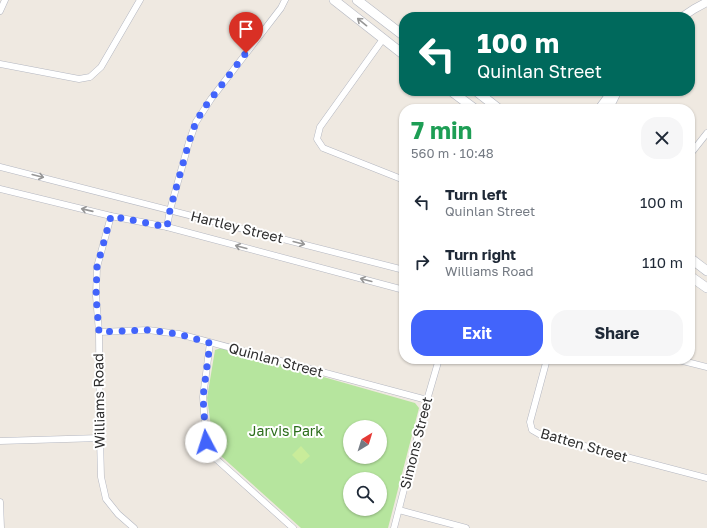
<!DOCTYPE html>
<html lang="en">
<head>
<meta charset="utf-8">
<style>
  :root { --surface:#fff; --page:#f6f6f7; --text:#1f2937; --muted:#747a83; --accent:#4264fb }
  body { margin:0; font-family:"Golos Text",sans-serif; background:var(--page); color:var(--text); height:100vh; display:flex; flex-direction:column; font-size:15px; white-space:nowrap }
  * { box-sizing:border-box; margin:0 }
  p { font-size:13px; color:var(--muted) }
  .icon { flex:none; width:22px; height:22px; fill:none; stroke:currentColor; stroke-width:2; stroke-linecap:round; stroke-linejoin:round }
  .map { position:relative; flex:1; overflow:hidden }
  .drawer { position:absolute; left:399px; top:104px; width:296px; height:260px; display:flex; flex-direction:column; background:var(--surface); border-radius:16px; box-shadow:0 1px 3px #0004 }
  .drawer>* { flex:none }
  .guide { position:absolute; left:399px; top:12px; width:296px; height:84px; border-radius:16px; box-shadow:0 1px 3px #0004; background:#00695c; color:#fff; overflow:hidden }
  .needle { width:26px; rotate:38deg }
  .controls { position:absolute; left:343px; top:420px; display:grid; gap:8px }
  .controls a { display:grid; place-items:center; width:44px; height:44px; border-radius:50%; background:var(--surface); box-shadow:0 1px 3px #0004; font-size:20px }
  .pin { position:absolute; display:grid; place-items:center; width:34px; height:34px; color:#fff; margin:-41px -17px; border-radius:50% 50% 50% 0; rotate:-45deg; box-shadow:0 0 4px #0007 }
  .pin .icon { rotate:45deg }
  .me { position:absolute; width:44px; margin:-22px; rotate:355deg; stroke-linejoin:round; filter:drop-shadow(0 0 3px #0008) }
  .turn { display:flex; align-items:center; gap:14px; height:84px; padding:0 12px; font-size:18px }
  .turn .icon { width:52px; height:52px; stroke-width:2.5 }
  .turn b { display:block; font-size:28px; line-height:34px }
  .round { display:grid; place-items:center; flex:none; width:42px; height:42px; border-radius:16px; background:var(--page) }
  .head { display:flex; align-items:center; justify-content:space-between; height:68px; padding:0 12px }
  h1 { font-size:24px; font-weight:700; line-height:30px; color:#1e9e55 }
  .action { display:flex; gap:8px; margin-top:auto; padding:8px 12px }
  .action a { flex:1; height:46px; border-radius:16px; background:var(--accent); color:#fff; font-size:16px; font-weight:700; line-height:46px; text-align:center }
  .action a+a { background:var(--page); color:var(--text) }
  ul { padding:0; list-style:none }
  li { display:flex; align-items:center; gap:12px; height:60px; padding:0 12px }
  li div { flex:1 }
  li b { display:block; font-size:15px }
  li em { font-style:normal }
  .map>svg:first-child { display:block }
  .green { fill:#b6e59e; fill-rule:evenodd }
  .pitch { fill:#c9ec9a }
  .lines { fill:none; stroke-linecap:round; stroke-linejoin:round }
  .minor-casing { stroke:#b4b7c1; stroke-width:7 }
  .tertiary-casing { stroke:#b4b7c1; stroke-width:9 }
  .secondary-casing { stroke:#b4b7c1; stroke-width:10 }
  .minor { stroke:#fff; stroke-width:6 }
  .tertiary { stroke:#fff; stroke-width:8 }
  .secondary { stroke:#fff; stroke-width:9 }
  .oneway { stroke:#969696 }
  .route { stroke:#4264fb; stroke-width:7; stroke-dasharray:0 12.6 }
  .labels { text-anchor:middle; stroke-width:4; stroke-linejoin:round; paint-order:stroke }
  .street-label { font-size:14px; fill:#2e2e2e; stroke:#fff }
  .park-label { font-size:14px; fill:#2c6e1b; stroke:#fff }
</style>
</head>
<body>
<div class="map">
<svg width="707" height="528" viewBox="0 0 707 528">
  <rect width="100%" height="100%" fill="#efe9e1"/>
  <!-- green -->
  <path class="green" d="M221,348L415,403L419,408L388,528H301L221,456L213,440L207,398L215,350ZM350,427H380V457H350ZM350,479H380V509H350Z"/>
  <!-- pitch -->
  <path class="pitch" d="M301,446L310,456L301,464L292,455Z"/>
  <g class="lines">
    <defs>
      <g id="minor">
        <path d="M0,11L5,0"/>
        <path d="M383,39L320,127L317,139L323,148L404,180"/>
        <path d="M0,64L79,79L90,77L101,67L140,0"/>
        <path d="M692,152L707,133"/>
        <path d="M0,167L404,270"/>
        <path d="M0,189L111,216L167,227L404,290"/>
        <path d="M111,216L97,267L96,296L99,332L100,438L101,477L106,499L118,514L134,528"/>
        <path d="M167,227L170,210L189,142L196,122L211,99L281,8L285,0"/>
        <path d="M99,332L148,330L179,334L427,400"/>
        <path d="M210,343L203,397L206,442L215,458L293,528"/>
        <path d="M547,359L530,422L532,430L539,434L707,478"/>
        <path d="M675,359L707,367"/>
        <path d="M0,441L100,438"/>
        <path d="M0,502L1,528"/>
        <path d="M399,510L466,528"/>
        <path d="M394,528L427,400L439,359"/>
      </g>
      <g id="tertiary">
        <path d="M682,17L694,9L707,2"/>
        <path d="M599,109L607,98L615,91"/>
        <path d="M607,109L612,102L617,92"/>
      </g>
      <g id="secondary">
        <path d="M334,0L404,55"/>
        <path d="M357,0L404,36"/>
        <path d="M451,91L475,109"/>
        <path d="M476,91L499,109"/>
        <path d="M690,258L707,271"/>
        <path d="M690,276L707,288"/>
      </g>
    </defs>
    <!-- minor casing -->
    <use href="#minor" class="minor-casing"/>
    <!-- tertiary casing -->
    <use href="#tertiary" class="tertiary-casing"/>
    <!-- secondary casing -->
    <use href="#secondary" class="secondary-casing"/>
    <!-- minor -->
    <use href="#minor" class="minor"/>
    <!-- tertiary -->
    <use href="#tertiary" class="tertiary"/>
    <!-- secondary -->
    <use href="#secondary" class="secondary"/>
  </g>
  <!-- one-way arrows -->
  <defs><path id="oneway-shaft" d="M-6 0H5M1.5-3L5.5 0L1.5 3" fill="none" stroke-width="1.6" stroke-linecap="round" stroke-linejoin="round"/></defs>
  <g class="oneway">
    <use href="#oneway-shaft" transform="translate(362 22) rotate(-141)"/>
    <use href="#oneway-shaft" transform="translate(38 176) rotate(14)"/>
    <use href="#oneway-shaft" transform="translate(87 210) rotate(-167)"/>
    <use href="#oneway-shaft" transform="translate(299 243) rotate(14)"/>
    <use href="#oneway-shaft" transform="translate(241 247) rotate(-165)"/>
    <use href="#oneway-shaft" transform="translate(366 280) rotate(-165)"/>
  </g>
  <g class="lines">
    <!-- route -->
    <path class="route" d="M206,442L203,397L210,343L179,334L148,330L99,332L96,296L97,267L111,216L167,227L170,210L189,142L196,122L204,108L246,53"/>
  </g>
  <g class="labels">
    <!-- street labels -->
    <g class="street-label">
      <text transform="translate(237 227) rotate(14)" y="5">Hartley Street</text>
      <text transform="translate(276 360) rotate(15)" y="5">Quinlan Street</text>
      <text transform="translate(99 401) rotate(-91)" y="5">Williams Road</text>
      <text transform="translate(416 443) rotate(-76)" y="5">Simons Street</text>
      <text transform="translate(584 445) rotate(16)" y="5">Batten Street</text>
    </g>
    <!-- park labels -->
    <g class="park-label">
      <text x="286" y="436">Jarvis Park</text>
    </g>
  </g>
</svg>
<div class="controls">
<a><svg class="needle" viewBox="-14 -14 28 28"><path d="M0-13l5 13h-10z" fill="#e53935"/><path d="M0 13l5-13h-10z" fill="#747a83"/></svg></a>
<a><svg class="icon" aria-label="search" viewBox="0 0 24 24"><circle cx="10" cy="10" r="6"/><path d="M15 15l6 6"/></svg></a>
</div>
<div class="pin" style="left:246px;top:53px;background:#d93025"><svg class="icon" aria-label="arrive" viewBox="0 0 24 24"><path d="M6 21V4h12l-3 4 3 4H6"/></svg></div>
<svg class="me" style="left:206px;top:442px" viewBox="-20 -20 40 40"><circle r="19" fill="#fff"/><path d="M0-13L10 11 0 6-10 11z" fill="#4264fb"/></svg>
<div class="guide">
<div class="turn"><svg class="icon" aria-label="left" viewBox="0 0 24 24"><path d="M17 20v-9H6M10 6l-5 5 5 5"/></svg><div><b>100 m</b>Quinlan Street</div></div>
</div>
<section class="drawer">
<div class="head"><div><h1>7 min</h1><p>560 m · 10:48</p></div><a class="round"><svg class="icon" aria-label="close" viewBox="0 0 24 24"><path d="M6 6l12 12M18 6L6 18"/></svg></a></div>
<ul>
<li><svg class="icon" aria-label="left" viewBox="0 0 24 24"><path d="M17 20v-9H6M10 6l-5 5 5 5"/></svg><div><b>Turn left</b><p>Quinlan Street</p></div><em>100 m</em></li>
<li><svg class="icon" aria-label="right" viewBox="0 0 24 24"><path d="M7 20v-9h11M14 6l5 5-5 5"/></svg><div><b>Turn right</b><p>Williams Road</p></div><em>110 m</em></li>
</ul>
<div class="action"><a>Exit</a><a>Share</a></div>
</section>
</div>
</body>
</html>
